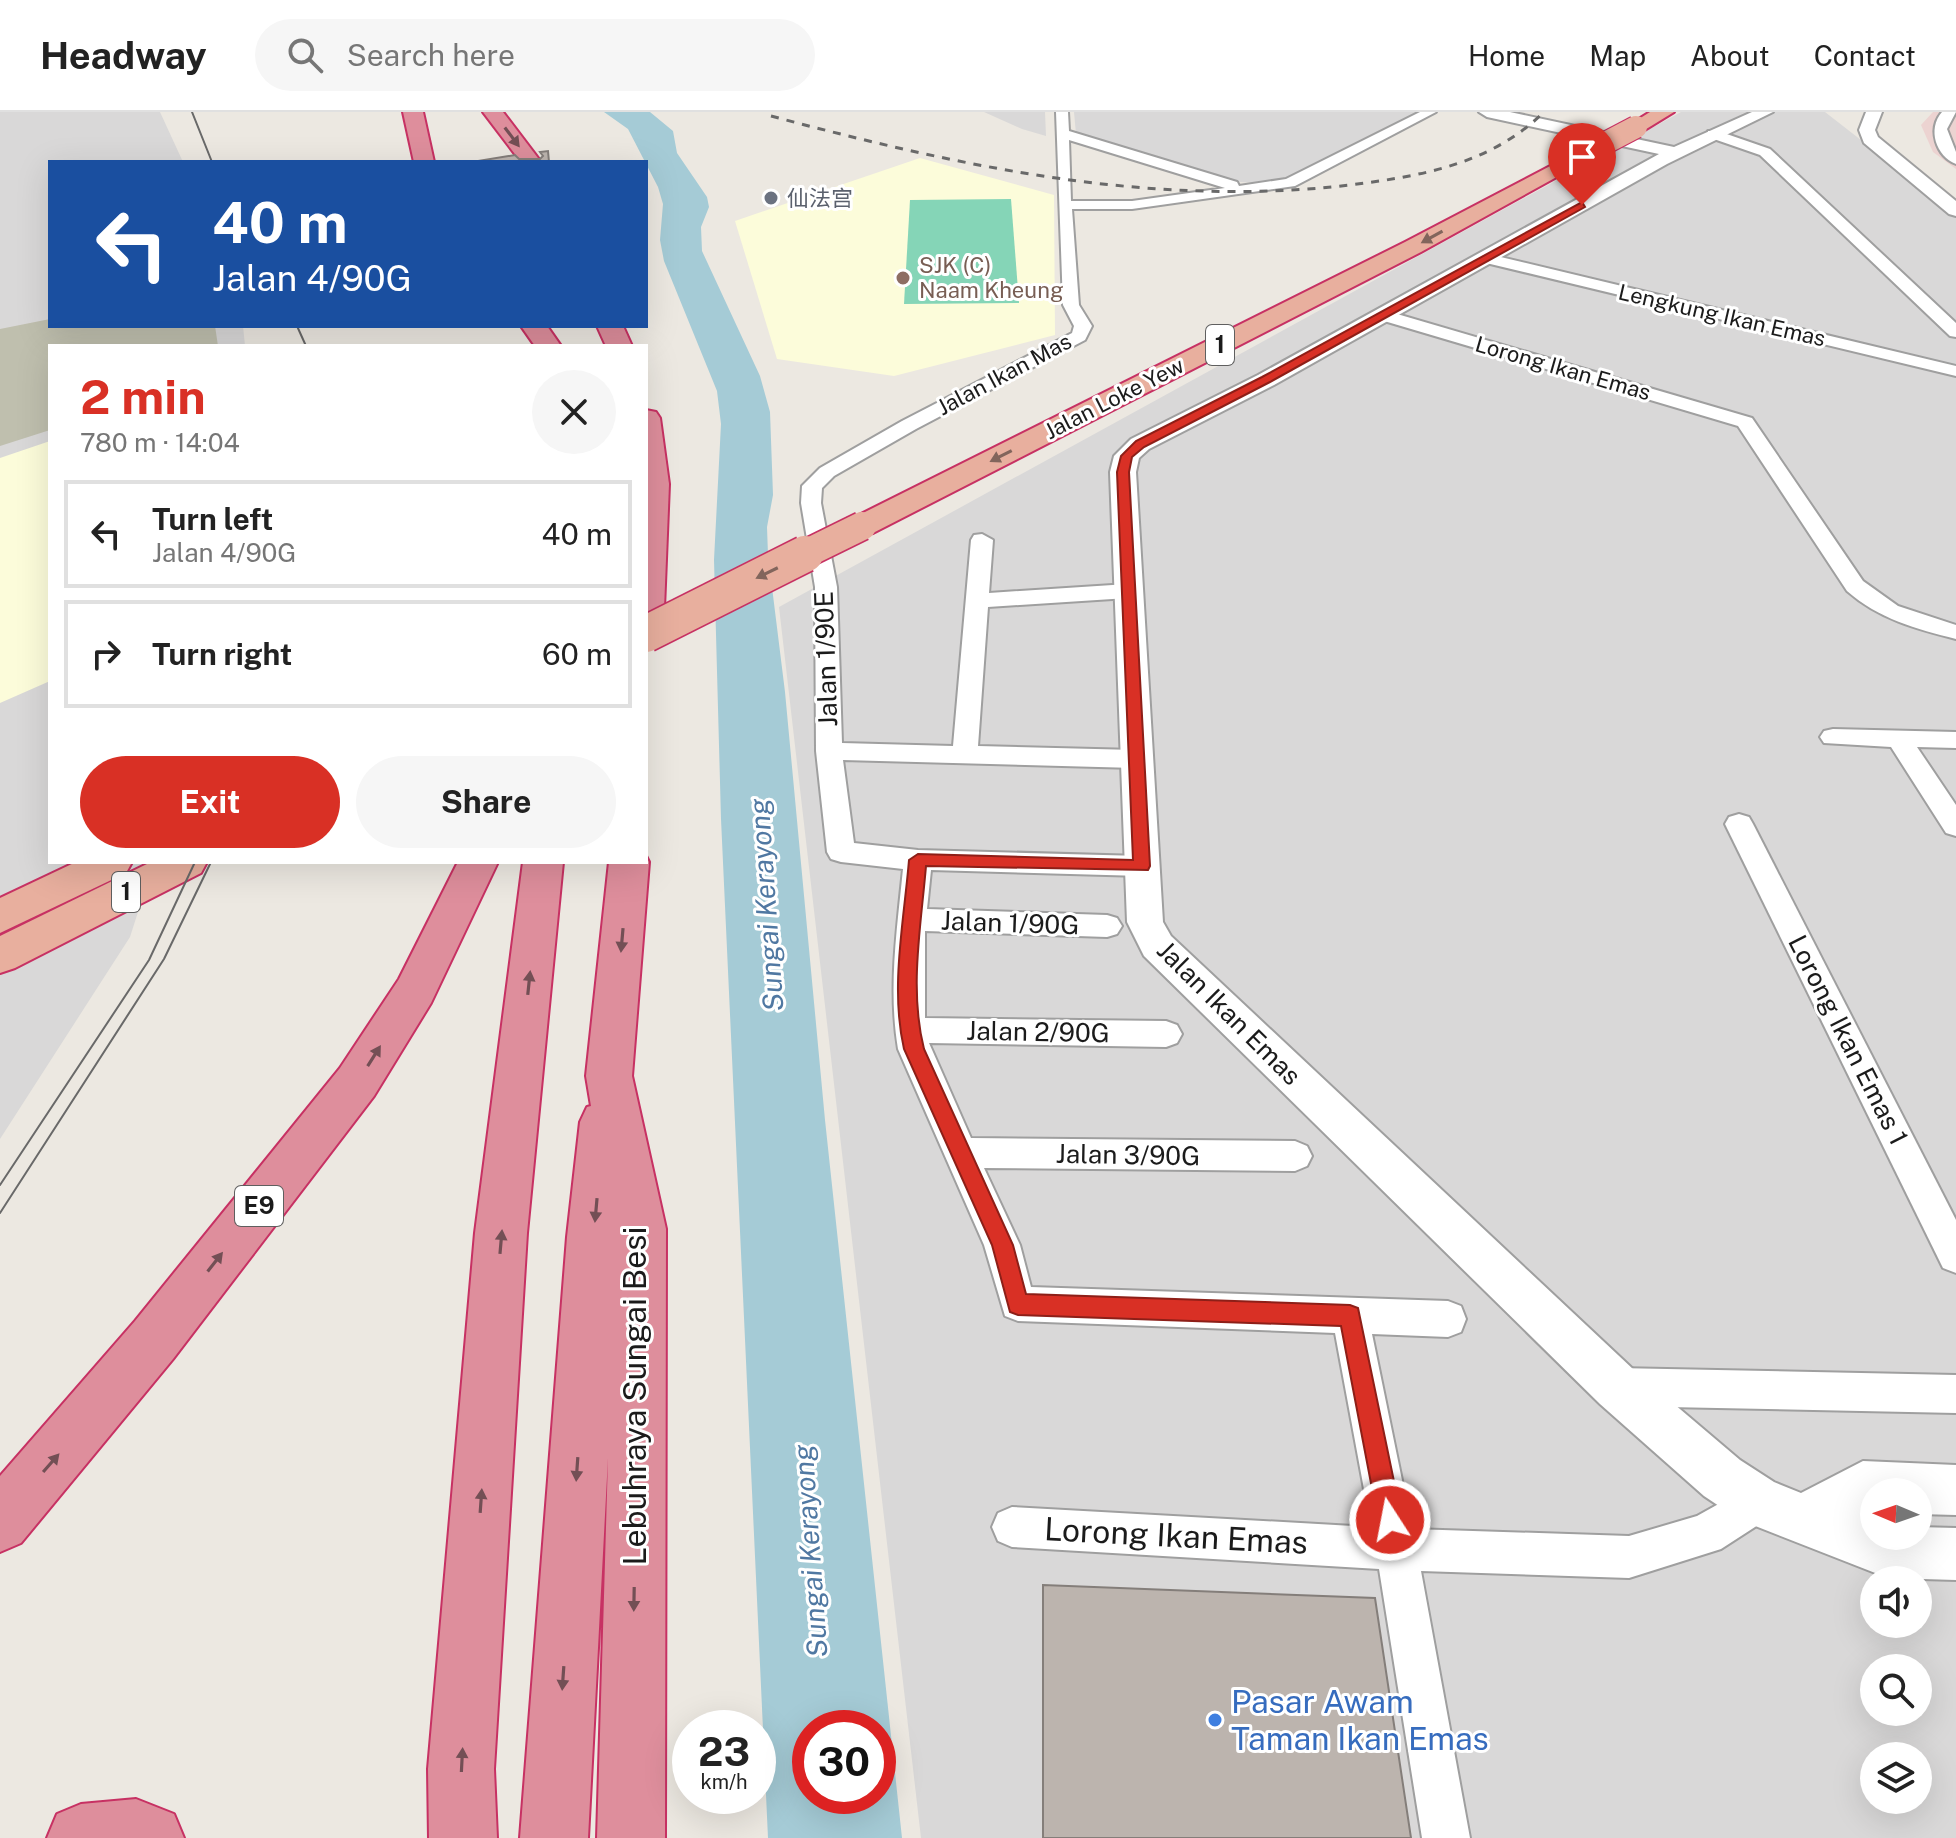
<!DOCTYPE html>
<html lang="en">
<head>
<meta charset="utf-8">
<style>
  :root { --surface:#fff; --page:#f6f6f6; --text:#222; --muted:#767676; --line:#e0e0e0; --accent:#d93025 }
  body { margin:0; font-family:"Public Sans","Noto Sans SC",sans-serif; background:var(--page); color:var(--text); height:100vh; display:flex; flex-direction:column; font-size:30px; white-space:nowrap }
  * { box-sizing:border-box; margin:0 }
  p { font-size:26px; color:var(--muted) }
  .icon { flex:none; width:44px; height:44px; fill:none; stroke:currentColor; stroke-width:2; stroke-linecap:round; stroke-linejoin:round }
  .map { position:relative; flex:1; overflow:hidden }
  .sheet { position:absolute; left:48px; top:232px; width:600px; height:520px; display:flex; flex-direction:column; background:var(--surface); border-radius:0px; box-shadow:0 8px 32px #0002 }
  .sheet>* { flex:none }
  .hud { position:absolute; left:48px; top:48px; width:600px; height:168px; border-radius:0px; box-shadow:0 8px 32px #0002; background:#1a4fa0; color:#fff; overflow:hidden }
  .needle { width:52px; rotate:272deg }
  .tools { position:absolute; left:1860px; top:1366px; display:grid; gap:16px }
  .tools a { display:grid; place-items:center; width:72px; height:72px; border-radius:50%; background:var(--surface); box-shadow:0 8px 32px #0002; font-size:40px }
  .speed { position:absolute; left:672px; top:1598px; display:flex; gap:16px; font-size:40px; font-weight:700; text-align:center }
  .speed>* { display:grid; place-content:center; width:104px; height:104px; border-radius:50%; background:var(--surface); box-shadow:0 8px 32px #0002; line-height:1 }
  .speed small { font-size:20px; font-weight:400 }
  .speed .limit { border:12px solid #d22; background:#fff; color:#111 }
  .pin { position:absolute; display:grid; place-items:center; width:68px; height:68px; color:#fff; margin:-82px -34px; border-radius:50% 50% 50% 0; rotate:-45deg; box-shadow:0 0 8px #0007 }
  .pin .icon { rotate:45deg }
  .me { position:absolute; width:88px; margin:-44px; rotate:349deg; stroke-linejoin:round; filter:drop-shadow(0 0 6px #0008) }
  .turn { display:flex; align-items:center; gap:28px; height:168px; padding:0 32px; font-size:36px }
  .turn .icon { width:104px; height:104px; stroke-width:2.5 }
  .turn b { display:block; font-size:56px; line-height:68px }
  .round { display:grid; place-items:center; flex:none; width:84px; height:84px; border-radius:42px; background:var(--page) }
  .summary { display:flex; align-items:center; justify-content:space-between; height:136px; padding:0 32px }
  h1 { font-size:48px; font-weight:700; line-height:60px; color:var(--accent) }
  .action { display:flex; gap:16px; margin-top:auto; padding:16px 32px }
  .action a { flex:1; height:92px; border-radius:48px; background:var(--accent); color:#fff; font-size:32px; font-weight:700; line-height:92px; text-align:center }
  .action a+a { background:var(--page); color:var(--text) }
  ul { padding:0; list-style:none }
  li { display:flex; align-items:center; gap:24px; height:108px; margin:0 16px 12px; padding:0 16px; border:4px solid var(--line); border-radius:0px }
  li div { flex:1 }
  li b { display:block; font-size:30px }
  li em { font-style:normal }
  header { display:flex; align-items:center; gap:48px; box-sizing:border-box; height:112px; padding:0 40px; background:var(--surface); border-bottom:2px solid var(--line) }
  header strong { font-size:38px }
  nav { display:flex; gap:44px; margin-inline-start:auto; font-size:28px }
  .search { width:560px; height:72px; background:var(--page); display:flex; align-items:center; gap:20px; box-sizing:border-box; padding:0 28px; border-radius:44px; color:var(--muted); font-size:30px }
  .map>svg:first-child { display:block }
  .residential { fill:#d9d8d8; fill-rule:evenodd }
  .commercial { fill:#ecd3d1 }
  .education { fill:#fcfcda }
  .construction { fill:#bfbfae }
  .pitch { fill:#85d5b7 }
  .water { fill:#a5cbd6; fill-rule:evenodd }
  .lines { fill:none; stroke-linecap:round; stroke-linejoin:round }
  .minor-casing { stroke:#9f9f9f; stroke-width:4 }
  .tertiary-casing { stroke:#9f9f9f; stroke-width:4 }
  .trunk-casing { stroke:#c73163; stroke-width:4 }
  .motorway-casing { stroke:#c73163; stroke-width:4 }
  .minor { fill:#fff; fill-rule:evenodd }
  .tertiary { fill:#fff; fill-rule:evenodd }
  .trunk { fill:#e8af9e; fill-rule:evenodd }
  .motorway { fill:#de8e9c; fill-rule:evenodd }
  .tram { stroke:#696969; stroke-width:2 }
  .rail { stroke:#696969; stroke-width:3; stroke-dasharray:8 8; stroke-linecap:butt }
  .trunk-bridge-far2-casing { stroke:#c73163; stroke-width:24; stroke-linecap:butt }
  .trunk-bridge-far1-casing { stroke:#c73163; stroke-width:31; stroke-linecap:butt }
  .trunk-bridge-casing { stroke:#c73163; stroke-width:39; stroke-linecap:butt }
  .trunk-bridge-far2 { stroke:#e8af9e; stroke-width:22 }
  .trunk-bridge-far1 { stroke:#e8af9e; stroke-width:28 }
  .trunk-bridge { stroke:#e8af9e; stroke-width:36 }
  .wall { fill:#a29b96 }
  .building { fill:#bcb4ae; stroke:#847e7a; stroke-width:2 }
  .oneway { fill:#734f55 }
  .oneway2 { fill:#82655c }
  .route { fill:#d93025; stroke:#8d1f18; stroke-width:2 }
  .worship-dot { fill:#6b7280; stroke:#fff; stroke-width:3 }
  .education-dot { fill:#8d6e63; stroke:#fff; stroke-width:3 }
  .shop-dot { fill:#3f7fe0; stroke:#fff; stroke-width:3 }
  .labels { text-anchor:middle; stroke-width:6; stroke-linejoin:round; paint-order:stroke }
  .far-worship-label { font-size:22px; fill:#5b616d; stroke:#fff; text-anchor:start }
  .far-education-label { font-size:22px; fill:#785e54; stroke:#fff; text-anchor:start }
  .far-street-label { font-size:22px; fill:#1b1b1b; stroke:#fff }
  .shield { fill:#fff; stroke:#5f5f5f; stroke-width:2 }
  .shield-label { font-size:24px; font-weight:bold; fill:#1b1b1b }
  .street-label { font-size:26px; fill:#1b1b1b; stroke:#fff }
  .water-label { font-size:28px; font-style:italic; fill:#5078a2; stroke:#fff }
  .near-street-label { font-size:32px; fill:#1b1b1b; stroke:#fff }
  .near-shop-label { font-size:32px; fill:#366cbe; stroke:#fff; text-anchor:start }
</style>
</head>
<body>
<header>
<strong>Headway</strong>
<div class="search"><svg class="icon" aria-label="search" viewBox="0 0 24 24"><circle cx="10" cy="10" r="6"/><path d="M15 15l6 6"/></svg>Search here</div>
<nav><a>Home</a><a>Map</a><a>About</a><a>Contact</a></nav>
</header>
<div class="map">
<svg width="1956" height="1726" viewBox="0 0 1956 1726">
  <rect width="100%" height="100%" fill="#ece8e1"/>
  <!-- residential -->
  <g class="residential">
    <path d="M0,0H160L183,50H50V214H243L245,234H50V750H154L130,825L0,1027Z"/>
    <path d="M984,0H1045L1046,24L1022,17Z"/>
    <path d="M1074,0H1417L1286,66L1256,71L1226,69L1076,22Z"/>
    <path d="M1681,0H1825L1956,102V1726H921L779,495ZM1874,1380H1918V1424H1874ZM1874,1468H1918V1512H1874ZM1874,1556H1918V1600H1874ZM1874,1644H1918V1688H1874Z"/>
  </g>
  <!-- commercial -->
  <path class="commercial" d="M1933,0H1956V57L1933,40L1921,13Z"/>
  <!-- education -->
  <g class="education">
    <path d="M920,46L1054,83L1055,223L894,264L777,247L735,109Z"/>
    <path d="M50,329V569L0,591V346Z"/>
  </g>
  <!-- construction -->
  <path class="construction" d="M50,207V214H215L218,234H50V318L0,334V217Z"/>
  <!-- pitch -->
  <path class="pitch" d="M1011,87L1019,191L904,192L910,88Z"/>
  <!-- water -->
  <path class="water" d="M604,0H650L673,19L677,41L707,85L709,95L701,115L702,139L760,264L770,300L773,383L767,415L768,443L785,580L825,1008L902,1726H768L721,707L714,448L721,312L717,279L664,149L660,128L663,92L658,75L628,17ZM810,1616H878V1684H810Z"/>
  <g class="lines">
    <defs>
      <g id="minor">
        <path d="M1056,0H1068L1069,19L1237,70L1239,74L1286,67L1420,0H1436L1295,74L1132,97H1072L1079,193L1092,214L1085,228L916,317L834,364L822,376L821,391L837,475L842,631L953,634L971,428L974,423L982,422L993,428L989,481L1128,472L1139,479L1128,486L988,495L978,634L1135,638L1144,641L1148,647L1144,653L1135,656L843,648L854,731L918,738L1142,744L1152,747L1156,754L1152,761L1142,764L931,758L927,797L1107,803L1117,806L1122,814L1117,822L1107,825L925,819V906L1166,909L1177,913L1182,922L1177,931L1166,935L929,931L971,1026L1295,1029L1307,1034L1312,1044L1307,1054L1295,1059L984,1056L1020,1133L1031,1175L1448,1189L1461,1194L1466,1207L1461,1220L1448,1225L1372,1222L1412,1417L1629,1424L1697,1404L1758,1370L1772,1376L1778,1390L1772,1404L1721,1437L1629,1466L1421,1459L1470,1726H1422L1379,1457L1012,1435L998,1429L992,1415L998,1401L1012,1395L1371,1415L1335,1221L1018,1209L1005,1204L984,1133L898,937C888,877 897,817 903,757L841,750L831,747L827,740L816,639L815,475L801,391L802,374L820,356L902,309L1072,221L1074,214L1063,193ZM1069,28L1225,76L1132,89H1071Z"/>
        <path d="M1942,0H1956L1947,17L1956,40V52C1936,44 1927,17 1942,0Z"/>
        <path d="M1708,19H1718L1770,37L1956,211V225L1950,224L1760,43L1708,25Z"/>
        <path d="M1488,142L1956,254V264L1482,150V144Z"/>
        <path d="M1380,197L1752,306L1863,469L1898,494L1956,513V527C1916,517 1879,507 1847,479L1738,314L1374,206L1372,202Z"/>
        <path d="M1833,617L1956,620V636L1917,635L1956,693V724L1946,721L1891,635L1824,631L1820,625L1824,619Z"/>
        <path d="M1739,702L1749,705L1753,712L1956,1108V1161L1943,1156L1725,712L1729,705Z"/>
        <path d="M1617,1256L1956,1263V1301L1617,1294L1604,1288L1598,1275L1604,1262Z"/>
      </g>
      <g id="tertiary">
        <path d="M1479,0H1510L1674,35L1752,0H1773L1667,52L1274,273L1149,337L1139,346L1136,360L1163,810L1171,824L1634,1258L1740,1348L1774,1370L1801,1381L1863,1349L1956,1353V1403L1918,1402V1380H1874V1400L1861,1404L1874,1408V1424H1918V1415L1956,1416V1468L1888,1466L1740,1408L1704,1384L1600,1292L1144,844L1127,810L1110,360L1114,344L1131,327L1258,263L1659,42L1487,5Z"/>
        <path d="M1866,0H1882L1875,18L1878,25L1956,89V104L1949,102L1864,31L1859,18Z"/>
      </g>
      <g id="trunk">
        <path d="M1650,0H1674L1643,19H1629L1626,15Z"/>
        <path d="M1575,41L1582,43L1585,47L1582,51L1421,140L873,421L862,423L851,421L846,414L851,407L1405,130Z"/>
        <path d="M76,750H132L126,761L0,821V786Z"/>
        <path d="M151,750H207L201,761L15,856L0,861V824Z"/>
      </g>
      <g id="motorway">
        <path d="M403,0H423L434,50H414Z"/>
        <path d="M483,0H503L541,50H521Z"/>
        <path d="M521,214H547L561,234H535Z"/>
        <path d="M597,214H623L632,234H606Z"/>
        <path d="M646,298L656,300L660,306L669,372L663,522L658,529L646,532Z"/>
        <path d="M646,744L649,750L632,964L666,1117L665,1726H597L608,1346L588,1726H520L567,1125L580,1010L587,995L591,994L586,964L609,750H646Z"/>
        <path d="M458,750H498L431,891L374,984L173,1247L21,1431L0,1440V1364L135,1209L340,956L399,867Z"/>
        <path d="M523,750H563L527,1121L494,1657L497,1726H429L428,1657L475,1121Z"/>
        <path d="M136,1687L174,1702L184,1726H47L57,1702L81,1692Z"/>
      </g>
    </defs>
    <!-- minor casing -->
    <use href="#minor" class="minor-casing"/>
    <!-- tertiary casing -->
    <use href="#tertiary" class="tertiary-casing"/>
    <!-- trunk casing -->
    <use href="#trunk" class="trunk-casing"/>
    <!-- motorway casing -->
    <use href="#motorway" class="motorway-casing"/>
    <!-- minor -->
    <use href="#minor" class="minor"/>
    <!-- tertiary -->
    <use href="#tertiary" class="tertiary"/>
    <!-- trunk -->
    <use href="#trunk" class="trunk"/>
    <!-- motorway -->
    <use href="#motorway" class="motorway"/>
    <!-- tram -->
    <g class="tram">
      <path d="M192,0L212,50"/>
      <path d="M297,214L306,234"/>
      <path d="M0,1073L149,848L195,750"/>
      <path d="M0,1101L164,847L211,750"/>
    </g>
    <!-- rail -->
    <path class="rail" d="M771,4C962,55 1152,96 1350,73C1422,64 1491,52 1544,0"/>
    <defs>
      <path id="trunk-bridge-far2" d="M1575,47L1636,15"/>
      <path id="trunk-bridge-far1" d="M801,444L862,414"/>
      <path id="trunk-bridge" d="M646,522L805,442"/>
    </defs>
    <!-- trunk-bridge-far2 casing -->
    <use href="#trunk-bridge-far2" class="trunk-bridge-far2-casing"/>
    <!-- trunk-bridge-far1 casing -->
    <use href="#trunk-bridge-far1" class="trunk-bridge-far1-casing"/>
    <!-- trunk-bridge casing -->
    <use href="#trunk-bridge" class="trunk-bridge-casing"/>
    <!-- trunk-bridge-far2 -->
    <use href="#trunk-bridge-far2" class="trunk-bridge-far2"/>
    <!-- trunk-bridge-far1 -->
    <use href="#trunk-bridge-far1" class="trunk-bridge-far1"/>
    <!-- trunk-bridge -->
    <use href="#trunk-bridge" class="trunk-bridge"/>
  </g>
  <!-- wall -->
  <path class="wall" d="M1043,1473L1411,1726H1042Z"/>
  <!-- building -->
  <g class="building">
    <path d="M548,39L549,50H472L515,43L519,47H540L543,44L540,40Z"/>
    <path d="M1043,1473L1375,1486L1411,1726H1043Z"/>
  </g>
  <!-- one-way arrows -->
  <defs><path id="oneway-solid" d="M-6-.8H1V-3.2L6.5 0L1 3.2V.8H-6Z" transform="scale(2)"/></defs>
  <g class="oneway">
    <use href="#oneway-solid" transform="translate(512 25) rotate(53)"/>
    <use href="#oneway-solid" transform="translate(622 828) rotate(95)"/>
    <use href="#oneway-solid" transform="translate(529 871) rotate(-84)"/>
    <use href="#oneway-solid" transform="translate(374 944) rotate(-58)"/>
    <use href="#oneway-solid" transform="translate(596 1098) rotate(95)"/>
    <use href="#oneway-solid" transform="translate(501 1130) rotate(-85)"/>
    <use href="#oneway-solid" transform="translate(215 1150) rotate(-52)"/>
    <use href="#oneway-solid" transform="translate(51 1351) rotate(-49)"/>
    <use href="#oneway-solid" transform="translate(577 1357) rotate(94)"/>
    <use href="#oneway-solid" transform="translate(481 1389) rotate(-86)"/>
    <use href="#oneway-solid" transform="translate(634 1487) rotate(91)"/>
    <use href="#oneway-solid" transform="translate(563 1566) rotate(94)"/>
    <use href="#oneway-solid" transform="translate(462 1648) rotate(-87)"/>
  </g>
  <g class="oneway2">
    <use href="#oneway-solid" transform="translate(1432 125) rotate(151)"/>
    <use href="#oneway-solid" transform="translate(1001 344) rotate(153)"/>
    <use href="#oneway-solid" transform="translate(767 461) rotate(154)"/>
  </g>
  <!-- route -->
  <path class="route" d="M1582,90L1585,95L1270,270L1144,335L1132,345L1129,360L1150,754L1148,758L926,754C921,814 909,878 924,937L1013,1133L1026,1182L1350,1193L1358,1196L1402,1408L1399,1416L1390,1420L1381,1416L1378,1408L1341,1214L1018,1203L1010,1200L992,1133L904,937C890,876 904,809 909,748L918,742L1133,748L1117,360L1121,344L1136,329L1262,265Z"/>
  <!-- markers -->
  <circle class="worship-dot" cx="771" cy="86" r="8"/>
  <circle class="education-dot" cx="903" cy="166" r="8"/>
  <circle class="shop-dot" cx="1215" cy="1608" r="8"/>
  <g class="labels">
    <!-- far-worship labels -->
    <g class="far-worship-label">
      <text x="787" y="94">仙法宫</text>
    </g>
    <!-- far-education labels -->
    <g class="far-education-label">
      <text x="919" y="161">SJK (C)<tspan x="919" dy="25">Naam Kheung</tspan></text>
    </g>
    <!-- far-street labels -->
    <g class="far-street-label">
      <text transform="translate(1722 203) rotate(13)" y="8">Lengkung Ikan Emas</text>
      <text transform="translate(1563 256) rotate(16)" y="8">Lorong Ikan Emas</text>
      <text transform="translate(1004 262) rotate(-28)" y="8">Jalan Ikan Mas</text>
      <text transform="translate(1114 286) rotate(-27)" y="8">Jalan Loke Yew</text>
    </g>
    <!-- shield labels -->
    <g class="shield">
      <rect x="1206" y="213" width="28" height="40" rx="6"/>
      <rect x="112" y="760" width="28" height="40" rx="6"/>
      <rect x="235" y="1074" width="48" height="40" rx="6"/>
    </g>
    <g class="shield-label">
      <text x="1220" y="241">1</text>
      <text x="126" y="788">1</text>
      <text x="259" y="1102">E9</text>
    </g>
    <!-- street labels -->
    <g class="street-label">
      <text transform="translate(826 547) rotate(-92)" y="9">Jalan 1/90E</text>
      <text transform="translate(1010 811) rotate(2)" y="9">Jalan 1/90G</text>
      <text transform="translate(1229 901) rotate(45)" y="9">Jalan Ikan Emas</text>
      <text transform="translate(1038 920) rotate(1)" y="9">Jalan 2/90G</text>
      <text transform="translate(1848 928) rotate(63)" y="9">Lorong Ikan Emas 1</text>
      <text transform="translate(1128 1043) rotate(1)" y="9">Jalan 3/90G</text>
    </g>
    <!-- water labels -->
    <g class="water-label">
      <text transform="translate(766 793) rotate(-94)" y="10">Sungai Kerayong</text>
      <text transform="translate(810 1439) rotate(-94)" y="10">Sungai Kerayong</text>
    </g>
    <!-- near-street labels -->
    <g class="near-street-label">
      <text transform="translate(635 1284) rotate(-90)" y="11">Lebuhraya Sungai Besi</text>
      <text transform="translate(1176 1424) rotate(3)" y="11">Lorong Ikan Emas</text>
    </g>
    <!-- near-shop labels -->
    <g class="near-shop-label">
      <text x="1231" y="1601">Pasar Awam<tspan x="1231" dy="37">Taman Ikan Emas</tspan></text>
    </g>
  </g>
</svg>
<div class="tools">
<a><svg class="needle" viewBox="-14 -14 28 28"><path d="M0-13l5 13h-10z" fill="#e53935"/><path d="M0 13l5-13h-10z" fill="#767676"/></svg></a>
<a><svg class="icon" aria-label="sound" viewBox="0 0 24 24"><path d="M4 9h4l5-4v14l-5-4H4zM17 9q2 3 0 6"/></svg></a>
<a><svg class="icon" aria-label="search" viewBox="0 0 24 24"><circle cx="10" cy="10" r="6"/><path d="M15 15l6 6"/></svg></a>
<a><svg class="icon" aria-label="layers" viewBox="0 0 24 24"><path d="M12 4l9 5-9 5-9-5zM3 14l9 5 9-5"/></svg></a>
</div>
<div class="speed"><div>23<small>km/h</small></div><div class="limit">30</div></div>
<div class="pin" style="left:1582px;top:93px;background:#d93025"><svg class="icon" aria-label="arrive" viewBox="0 0 24 24"><path d="M6 21V4h12l-3 4 3 4H6"/></svg></div>
<svg class="me" style="left:1390px;top:1408px" viewBox="-20 -20 40 40"><circle r="17" fill="#d93025" stroke="#fff" stroke-width="3"/><path d="M0-11L8 9 0 5-8 9z" fill="#fff"/></svg>
<div class="hud">
<div class="turn"><svg class="icon" aria-label="left" viewBox="0 0 24 24"><path d="M17 20v-9H6M10 6l-5 5 5 5"/></svg><div><b>40 m</b>Jalan 4/90G</div></div>
</div>
<section class="sheet">
<div class="summary"><div><h1>2 min</h1><p>780 m · 14:04</p></div><a class="round"><svg class="icon" aria-label="close" viewBox="0 0 24 24"><path d="M6 6l12 12M18 6L6 18"/></svg></a></div>
<ul>
<li><svg class="icon" aria-label="left" viewBox="0 0 24 24"><path d="M17 20v-9H6M10 6l-5 5 5 5"/></svg><div><b>Turn left</b><p>Jalan 4/90G</p></div><em>40 m</em></li>
<li><svg class="icon" aria-label="right" viewBox="0 0 24 24"><path d="M7 20v-9h11M14 6l5 5-5 5"/></svg><div><b>Turn right</b></div><em>60 m</em></li>
</ul>
<div class="action"><a>Exit</a><a>Share</a></div>
</section>
</div>
</body>
</html>
